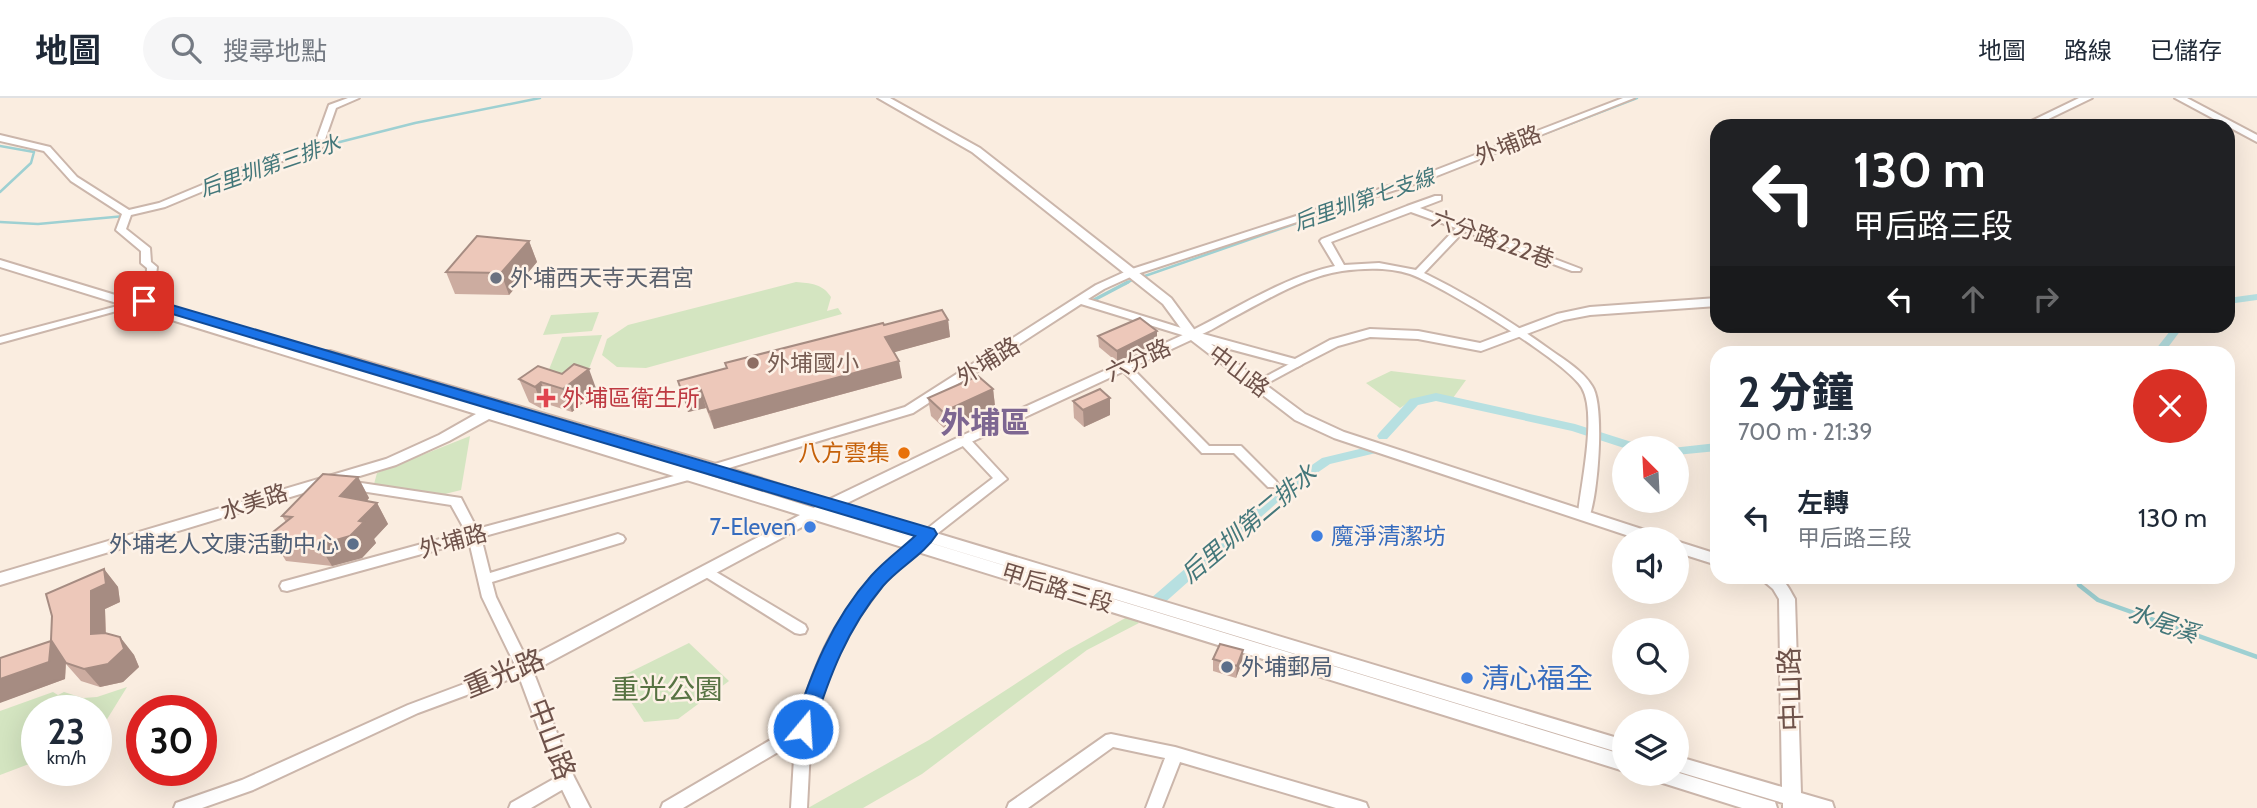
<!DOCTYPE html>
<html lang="zh-TW">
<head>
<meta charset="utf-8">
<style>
  :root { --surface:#fff; --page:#f6f6f7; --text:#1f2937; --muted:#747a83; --line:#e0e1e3 }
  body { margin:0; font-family:Cabin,"Noto Sans TC",sans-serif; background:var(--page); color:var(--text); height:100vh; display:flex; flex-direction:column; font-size:26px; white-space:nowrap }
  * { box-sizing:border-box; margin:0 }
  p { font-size:23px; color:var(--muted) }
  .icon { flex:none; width:38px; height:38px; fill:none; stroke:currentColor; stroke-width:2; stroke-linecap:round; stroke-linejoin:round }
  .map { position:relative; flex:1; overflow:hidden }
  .panel { position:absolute; left:1710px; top:248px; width:525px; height:238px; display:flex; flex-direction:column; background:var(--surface); border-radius:21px; box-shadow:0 7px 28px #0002 }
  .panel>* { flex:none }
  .guide { position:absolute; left:1710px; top:21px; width:525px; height:214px; border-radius:21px; box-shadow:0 7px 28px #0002; background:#202124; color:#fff; overflow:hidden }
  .needle { width:46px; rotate:336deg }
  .fabs { position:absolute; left:1612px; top:338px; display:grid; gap:14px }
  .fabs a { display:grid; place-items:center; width:77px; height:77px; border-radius:50%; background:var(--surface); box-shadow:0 7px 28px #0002; font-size:35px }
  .speed { position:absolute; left:21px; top:597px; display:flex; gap:14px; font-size:35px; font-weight:700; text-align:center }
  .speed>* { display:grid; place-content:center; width:91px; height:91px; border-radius:50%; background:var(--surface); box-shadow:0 7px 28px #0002; line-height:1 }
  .speed small { font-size:18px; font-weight:400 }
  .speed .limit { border:10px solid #d22; background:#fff; color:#111 }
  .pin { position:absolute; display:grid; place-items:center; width:60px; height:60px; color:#fff; margin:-30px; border-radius:14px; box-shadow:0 4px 10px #0006 }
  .me { position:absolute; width:77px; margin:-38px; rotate:18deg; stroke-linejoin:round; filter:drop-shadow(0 0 5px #0008) }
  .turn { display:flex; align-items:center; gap:24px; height:147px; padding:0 28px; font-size:32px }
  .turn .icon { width:91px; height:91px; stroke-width:2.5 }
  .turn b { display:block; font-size:49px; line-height:60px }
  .lanes { display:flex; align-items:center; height:66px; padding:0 28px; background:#0003; justify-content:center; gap:35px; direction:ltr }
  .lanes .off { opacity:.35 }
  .round { display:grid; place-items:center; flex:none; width:74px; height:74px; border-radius:37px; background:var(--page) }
  .headline { display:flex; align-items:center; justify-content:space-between; height:119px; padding:0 28px }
  h1 { font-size:42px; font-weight:800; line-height:52px }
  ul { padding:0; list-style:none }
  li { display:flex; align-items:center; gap:21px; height:105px; padding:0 28px }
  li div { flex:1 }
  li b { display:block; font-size:26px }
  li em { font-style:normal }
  header { display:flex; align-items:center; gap:42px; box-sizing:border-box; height:98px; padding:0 35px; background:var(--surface); border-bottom:2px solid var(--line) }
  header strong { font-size:33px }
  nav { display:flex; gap:38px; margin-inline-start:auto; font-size:24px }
  .search { width:490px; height:63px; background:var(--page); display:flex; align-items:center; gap:18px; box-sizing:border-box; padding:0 24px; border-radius:38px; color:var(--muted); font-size:26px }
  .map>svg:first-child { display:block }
  .green { fill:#d4e5c1 }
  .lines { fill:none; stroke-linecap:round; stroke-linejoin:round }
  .stream-far2 { stroke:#9ed0d2; stroke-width:2.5 }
  .stream-far1 { stroke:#9ed0d2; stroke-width:3.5 }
  .stream { stroke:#9ed0d2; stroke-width:4.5 }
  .canal { fill:#b7e0e1; fill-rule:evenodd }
  .minor-casing { stroke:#cbb6ab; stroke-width:4 }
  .tertiary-casing { stroke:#cbb6ab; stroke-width:4 }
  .minor { fill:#fff; fill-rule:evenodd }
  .tertiary { fill:#fff; fill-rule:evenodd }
  .wall { fill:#ccaca0 }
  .shaded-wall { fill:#a68c82 }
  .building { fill:#edc8ba; stroke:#a68c82; stroke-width:2 }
  .route { fill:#1a73e8; stroke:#114b97; stroke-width:2 }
  .worship-dot { fill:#6b7280; stroke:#fdf1e6; stroke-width:2.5 }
  .education-dot { fill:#8d6e63; stroke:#fdf1e6; stroke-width:2.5 }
  .health-dot { fill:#e0444e; stroke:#fdf1e6; stroke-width:2.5 }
  .food-dot { fill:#e8710a; stroke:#fdf1e6; stroke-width:2.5 }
  .shop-dot { fill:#3f7fe0; stroke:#fdf1e6; stroke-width:2.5 }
  .service-dot { fill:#5c6f8a; stroke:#fdf1e6; stroke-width:2.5 }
  .labels { text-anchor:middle; stroke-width:5; stroke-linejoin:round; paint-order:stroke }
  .far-water-label { font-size:21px; font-style:italic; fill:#43777a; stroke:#fdf1e6 }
  .street-label { font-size:23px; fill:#6e524a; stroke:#fdf1e6 }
  .worship-label { font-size:23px; fill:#5b616d; stroke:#fdf1e6; text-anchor:start }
  .education-label { font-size:23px; fill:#785e54; stroke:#fdf1e6; text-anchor:start }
  .health-label { font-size:23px; fill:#be3a42; stroke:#fdf1e6; text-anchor:start }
  .food-label { font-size:23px; fill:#c56008; stroke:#fdf1e6; text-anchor:end }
  .shop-label { font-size:23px; fill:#366cbe; stroke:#fdf1e6; text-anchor:end }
  .service-label { font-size:23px; fill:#4e5e75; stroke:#fdf1e6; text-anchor:end }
  .water-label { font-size:24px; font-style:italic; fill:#43777a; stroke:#fdf1e6 }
  .near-street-label { font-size:28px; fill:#6e524a; stroke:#fdf1e6 }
  .near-shop-label { font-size:28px; fill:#366cbe; stroke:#fdf1e6; text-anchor:start }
  .near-park-label { font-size:28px; fill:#577343; stroke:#fdf1e6 }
  .district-label { font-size:30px; font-weight:bold; fill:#7d6691; stroke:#fdf1e6 }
</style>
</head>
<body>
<header>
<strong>地圖</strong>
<div class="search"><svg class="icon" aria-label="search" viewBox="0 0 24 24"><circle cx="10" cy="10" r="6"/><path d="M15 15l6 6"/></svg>搜尋地點</div>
<nav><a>地圖</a><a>路線</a><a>已儲存</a></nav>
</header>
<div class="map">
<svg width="2257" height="710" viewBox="0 0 2257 710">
  <rect width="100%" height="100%" fill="#faede0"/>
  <!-- green -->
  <g class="green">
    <path d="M796,184C810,185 823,186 831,199L827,213L838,210L842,216L646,270L617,269L602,257L607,241L628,227Z"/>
    <path d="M599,214L592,233L543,237L551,217Z"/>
    <path d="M602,237L587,276L546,279L562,239Z"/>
    <path d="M1391,273L1466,282L1453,300C1430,295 1419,297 1400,310L1366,285Z"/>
    <path d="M470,338L461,392L445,396L374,386L377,375Z"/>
    <path d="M1129,518L1139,525L1087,552L922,676L863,710H808L929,642L1066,553Z"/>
    <path d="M689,545L729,583L678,621L644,624L616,581Z"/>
    <path d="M127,589L96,639V612H37V663L0,677V613L53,594L58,597L64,594L83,600L97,599Z"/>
  </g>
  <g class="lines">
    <!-- stream-far2 -->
    <g class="stream-far2">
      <path d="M0,48L34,54L31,65L0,94"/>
      <path d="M320,49L415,25L540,0"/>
      <path d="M1466,66L1637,0"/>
      <path d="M232,81L260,70"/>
      <path d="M0,124L38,126L125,118"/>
      <path d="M1142,179L1323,116"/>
      <path d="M1125,186L1134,181"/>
    </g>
    <!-- stream-far1 -->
    <path class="stream-far1" d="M1092,203L1128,184"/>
    <!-- stream -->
    <path class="stream" d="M2078,480L2079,487L2098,502L2257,559"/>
    <!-- canal -->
    <g class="canal">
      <path d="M2257,196V202L2228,206V200Z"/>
      <path d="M2174,228H2184L2163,256H2152Z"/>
      <path d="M1436,295L1575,326L1641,347L1643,350H1624L1572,333L1436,303L1418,307L1387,341H1379L1377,338L1379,335L1410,301Z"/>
      <path d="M1717,345V353L1676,357V350H1672Z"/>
      <path d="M1372,348L1376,349L1378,352L1376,355L1330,366L1288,395L1153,515L1148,516L1143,515L1141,511L1143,507L1280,389L1322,360Z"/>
    </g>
    <defs>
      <g id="minor">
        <path d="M348,0H359L336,10L322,50L249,74L165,109L131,117L126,131L150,150L151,164L157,169L154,192L142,206L0,245V239L129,205C144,197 147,186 147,170L141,165V153L116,132L122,116L71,83L44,53L0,43V37L50,49L77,79L129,112L159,105L243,70L315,46L329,7Z"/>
        <path d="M1623,0H1634L1429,81L1137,176L1104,191L1088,201L1191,233C1237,210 1284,179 1335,168L1320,143L1322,141L1407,108L1435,98H1441V102L1420,110L1581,171L1580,173H1572L1464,133L1424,175C1469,197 1512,224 1552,253C1566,263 1583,273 1592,288C1605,307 1598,398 1589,419H1579L1578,416C1581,386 1597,316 1582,290C1567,264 1441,187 1410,176C1389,169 1363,170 1342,173C1302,179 1265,203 1230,221C1218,228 1205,236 1192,240L1081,206L913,315L692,381L481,439L490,475L618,436L623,438L625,441L623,444L492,484L496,499L531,570L529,574L418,615L253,692L202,710H174L176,705L242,682L408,607L515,567L482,499L469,443L287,493L282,492L280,488L282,484L466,434L451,407L348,391L342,387L344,384L348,383L461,400L477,431L685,375L905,309L1096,187L1129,172L1423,77ZM1411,114L1456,130L1416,172L1379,165L1344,167L1331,144Z"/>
        <path d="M1297,262L1301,263L1303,265L1301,267L1260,289L1256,291L1250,287Z"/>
        <path d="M1125,266L1129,267L1209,348H1241L1276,383L1278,386L1276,389H1268L1234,355H1202L1121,271L1119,269L1121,267Z"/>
        <path d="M964,338L968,339L1007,381L933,439L883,486L848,534L826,578L811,631L807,710H791L795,644L683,710H661L663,705L796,627C807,593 818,558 837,527C876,465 936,424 993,380L960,345L958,342Z"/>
        <path d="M706,468L805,527L807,531L805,535L800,536L795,535L701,476L699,473L701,470Z"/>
        <path d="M1111,636L1175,649L1360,703L1366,705L1368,710H1336L1180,664L1162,710H1146L1165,660L1113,649L1028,710H1007L1009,705L1106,637Z"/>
        <path d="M566,674L572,676L574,681L572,686L531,710H509L511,705Z"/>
      </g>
      <g id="tertiary">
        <path d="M878,0H890L980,50L1171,200L1196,234L1295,261L1330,242L1370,231L1418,233L1480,245L1557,216L1590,209L1717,200V208L1590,217L1564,222L1481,253L1418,241L1370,239L1338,248L1297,269L1211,246L1305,316L1344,334L1660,437L1663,441H1638L1334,340L1295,322L1191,242L969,345L843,407L1624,642V656L829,414L1624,657V673L815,422L533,573L574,679L590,710H571L557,681L516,570L518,565L800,417L489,321L449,343L396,367L0,487V475L386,361L439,337L476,316L0,169V162L488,310L496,311L814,410L815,409L709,373L322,259L320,256L322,253H330L719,367L828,402L959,339L1185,236L1163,206L972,54Z"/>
        <path d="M2079,0H2092L2034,28H2021Z"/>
        <path d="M2175,0H2187L2257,37V44Z"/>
        <path d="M1676,443L1717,456V467L1676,454Z"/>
        <path d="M1760,480C1783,478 1784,481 1795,501L1801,695L1832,704L1834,710H1783V705L1676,673V658L1782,689L1779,501L1773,491Z"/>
        <path d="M1676,674L1768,702L1775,704L1777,710H1742L1650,681L1647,676Z"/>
      </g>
    </defs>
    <!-- minor casing -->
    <use href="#minor" class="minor-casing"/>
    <!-- tertiary casing -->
    <use href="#tertiary" class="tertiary-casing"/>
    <!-- minor -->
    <use href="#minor" class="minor"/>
    <!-- tertiary -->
    <use href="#tertiary" class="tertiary"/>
  </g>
  <!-- wall -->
  <g class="wall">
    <path d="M529,143L537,164L509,197L455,196L446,174Z"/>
    <path d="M948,222L950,239L894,254L902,280L714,331L706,310L688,314L678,283L884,227Z"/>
    <path d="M1157,233V245L1117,264L1099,249L1098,238Z"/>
    <path d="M519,281L597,293L572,314L550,307L544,312L529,304Z"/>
    <path d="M993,291L995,308L945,331L931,318L928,300Z"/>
    <path d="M1110,300V317L1084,329L1074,320L1073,303Z"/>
    <path d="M358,379L369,400L367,403L377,405L388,426L374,441L376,445L362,460L332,468L286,463L273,442L276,439L273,434L286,424L282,418Z"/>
    <path d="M104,471L118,489L120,504L105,511L106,535L120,539L134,557L139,569L123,584L100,589L81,583L66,566L65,581L4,603L55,548Z"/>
    <path d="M1243,552L1242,564L1236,580L1213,573V561Z"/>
  </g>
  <!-- shaded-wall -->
  <g class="shaded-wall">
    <path d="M529,143L537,164L509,197L501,175Z"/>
    <path d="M948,222L950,239L888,256L885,239Z"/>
    <path d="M1157,233V245L1117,264V253Z"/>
    <path d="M899,263L902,280L714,331L709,314Z"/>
    <path d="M589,271L597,293L572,314L563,291Z"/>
    <path d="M541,284L550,307L544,312L535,289Z"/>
    <path d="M993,291L995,308L945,331L943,314Z"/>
    <path d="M701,292L706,310L688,314L683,297Z"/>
    <path d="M1110,300V317L1084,329L1083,312Z"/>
    <path d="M358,379L369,400L352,420L340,398Z"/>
    <path d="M377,405L388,426L374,441L376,445L362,460L332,468L319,447L359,423Z"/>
    <path d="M104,471L118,489L120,504L105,511L106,554L91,536V493Z"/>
    <path d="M120,539L134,557L139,569L123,584L100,589L84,571Z"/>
    <path d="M51,543L66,561L65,581L0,605V581Z"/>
    <path d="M1243,552L1242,564L1236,580L1237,568Z"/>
  </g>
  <!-- building -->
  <g class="building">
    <path d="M477,138L529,143L501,175L446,174Z"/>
    <path d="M942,212L948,222L885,239L899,263L709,314L701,292L683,297L678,283L727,270L725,265L883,225L884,227Z"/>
    <path d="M1140,220L1157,233L1117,253L1098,238Z"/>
    <path d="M574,266L589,271L563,291L541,284L535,289L519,281L538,268L562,276Z"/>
    <path d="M978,278L993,291L943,314L928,300Z"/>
    <path d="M1100,291L1110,300L1083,312L1073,303Z"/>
    <path d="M323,376L358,379L340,398L377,405L359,423L364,424L350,438L319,447L273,442L281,435L273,434L292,419L282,418Z"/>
    <path d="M104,471L106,486L91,493V536L105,535L120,539L124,551L108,566L84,571L66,565L51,542L52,518L46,496Z"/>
    <path d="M51,543L49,564L0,581V560Z"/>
    <path d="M1220,546L1243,552L1237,568L1213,561Z"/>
  </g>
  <!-- route -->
  <path class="route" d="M139,200H148L934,431L937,436C924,457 899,469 883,488C847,531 829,579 813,631L810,637H795L793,631C811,576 831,523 871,478C884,463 901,451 915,438L139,206Z"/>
  <!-- markers -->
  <circle class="worship-dot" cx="496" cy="180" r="7"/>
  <circle class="education-dot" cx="753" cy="265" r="7"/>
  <path class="health-dot" d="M542.5 289.5h7v7h7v7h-7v7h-7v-7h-7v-7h7z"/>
  <circle class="food-dot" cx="904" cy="355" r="7"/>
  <g class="shop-dot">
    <circle cx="810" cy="429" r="7"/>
    <circle cx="1317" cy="438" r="7"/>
    <circle cx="1467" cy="580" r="7"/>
  </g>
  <g class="service-dot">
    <circle cx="353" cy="446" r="7"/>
    <circle cx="1227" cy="569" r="7"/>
  </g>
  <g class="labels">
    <!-- far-water labels -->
    <g class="far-water-label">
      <text transform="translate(270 68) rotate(-19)" y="7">后里圳第三排水</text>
      <text transform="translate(1364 102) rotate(-19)" y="7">后里圳第七支線</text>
    </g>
    <!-- street labels -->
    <g class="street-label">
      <text transform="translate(1508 47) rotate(-21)" y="8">外埔路</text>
      <text transform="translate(1493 141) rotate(20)" y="8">六分路222巷</text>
      <text transform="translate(1138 262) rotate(-25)" y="8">六分路</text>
      <text transform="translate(988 263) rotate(-32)" y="8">外埔路</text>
      <text transform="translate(1239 273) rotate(37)" y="8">中山路</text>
      <text transform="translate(254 404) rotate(-18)" y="8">水美路</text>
      <text transform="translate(453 443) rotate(-15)" y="8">外埔路</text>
      <text transform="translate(1057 490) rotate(17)" y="8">甲后路三段</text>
    </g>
    <!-- worship labels -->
    <g class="worship-label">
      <text x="510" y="188">外埔西天寺天君宮</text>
    </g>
    <!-- education labels -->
    <g class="education-label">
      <text x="767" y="273">外埔國小</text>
    </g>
    <!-- health labels -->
    <g class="health-label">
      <text x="562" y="308">外埔區衛生所</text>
    </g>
    <!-- food labels -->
    <g class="food-label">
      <text x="890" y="363">八方雲集</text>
    </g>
    <!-- shop labels -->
    <g class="shop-label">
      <text x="796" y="437">7-Eleven</text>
      <text x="1331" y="446" text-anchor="start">魔淨清潔坊</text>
    </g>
    <!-- service labels -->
    <g class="service-label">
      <text x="339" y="454">外埔老人文康活動中心</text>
      <text x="1241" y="577" text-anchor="start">外埔郵局</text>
    </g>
    <!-- water labels -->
    <g class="water-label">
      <text transform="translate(1249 426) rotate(-40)" y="8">后里圳第二排水</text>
      <text transform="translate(2163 525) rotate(20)" y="8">水尾溪</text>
    </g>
    <!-- near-street labels -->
    <g class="near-street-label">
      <text transform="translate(504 575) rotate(-22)" y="10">重光路</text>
      <text transform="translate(1790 591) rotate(-92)" y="10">中山路</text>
      <text transform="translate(552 641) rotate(69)" y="10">中山路</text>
    </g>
    <!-- near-shop labels -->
    <g class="near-shop-label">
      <text x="1481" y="590">清心福全</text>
    </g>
    <!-- near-park labels -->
    <g class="near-park-label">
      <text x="667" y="601">重光公園</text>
    </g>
    <!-- district labels -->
    <g class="district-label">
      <text x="985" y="335">外埔區</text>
    </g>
  </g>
</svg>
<div class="fabs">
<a><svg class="needle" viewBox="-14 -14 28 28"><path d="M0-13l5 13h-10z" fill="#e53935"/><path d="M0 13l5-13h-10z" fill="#747a83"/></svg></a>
<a><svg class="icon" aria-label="sound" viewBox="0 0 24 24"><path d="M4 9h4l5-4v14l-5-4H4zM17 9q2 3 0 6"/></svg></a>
<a><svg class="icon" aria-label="search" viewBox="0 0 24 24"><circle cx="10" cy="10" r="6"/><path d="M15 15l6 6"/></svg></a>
<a><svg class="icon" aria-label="layers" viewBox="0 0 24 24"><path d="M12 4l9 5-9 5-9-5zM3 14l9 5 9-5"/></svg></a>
</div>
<div class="speed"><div>23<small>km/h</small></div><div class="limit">30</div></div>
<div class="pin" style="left:144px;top:203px;background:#d93025"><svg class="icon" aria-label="arrive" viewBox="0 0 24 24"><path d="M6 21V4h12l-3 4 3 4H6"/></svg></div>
<svg class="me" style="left:803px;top:631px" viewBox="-20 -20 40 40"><circle r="17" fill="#1a73e8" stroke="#fff" stroke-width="3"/><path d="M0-11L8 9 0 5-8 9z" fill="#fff"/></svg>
<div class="guide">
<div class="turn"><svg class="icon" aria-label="left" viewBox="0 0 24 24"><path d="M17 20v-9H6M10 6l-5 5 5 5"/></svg><div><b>130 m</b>甲后路三段</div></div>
<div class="lanes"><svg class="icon" aria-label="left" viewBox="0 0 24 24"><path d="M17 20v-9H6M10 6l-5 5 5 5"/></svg><svg class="icon off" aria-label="ahead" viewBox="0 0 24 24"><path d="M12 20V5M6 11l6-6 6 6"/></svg><svg class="icon off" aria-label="right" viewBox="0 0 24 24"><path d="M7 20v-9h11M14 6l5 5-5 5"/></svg></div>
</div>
<section class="panel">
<div class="headline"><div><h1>2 分鐘</h1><p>700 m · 21:39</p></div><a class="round" style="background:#d93025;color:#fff"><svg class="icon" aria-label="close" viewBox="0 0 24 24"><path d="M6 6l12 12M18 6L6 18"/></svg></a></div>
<ul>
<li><svg class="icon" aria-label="left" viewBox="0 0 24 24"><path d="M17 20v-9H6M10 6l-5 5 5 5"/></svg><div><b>左轉</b><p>甲后路三段</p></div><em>130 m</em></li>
</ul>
</section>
</div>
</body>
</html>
